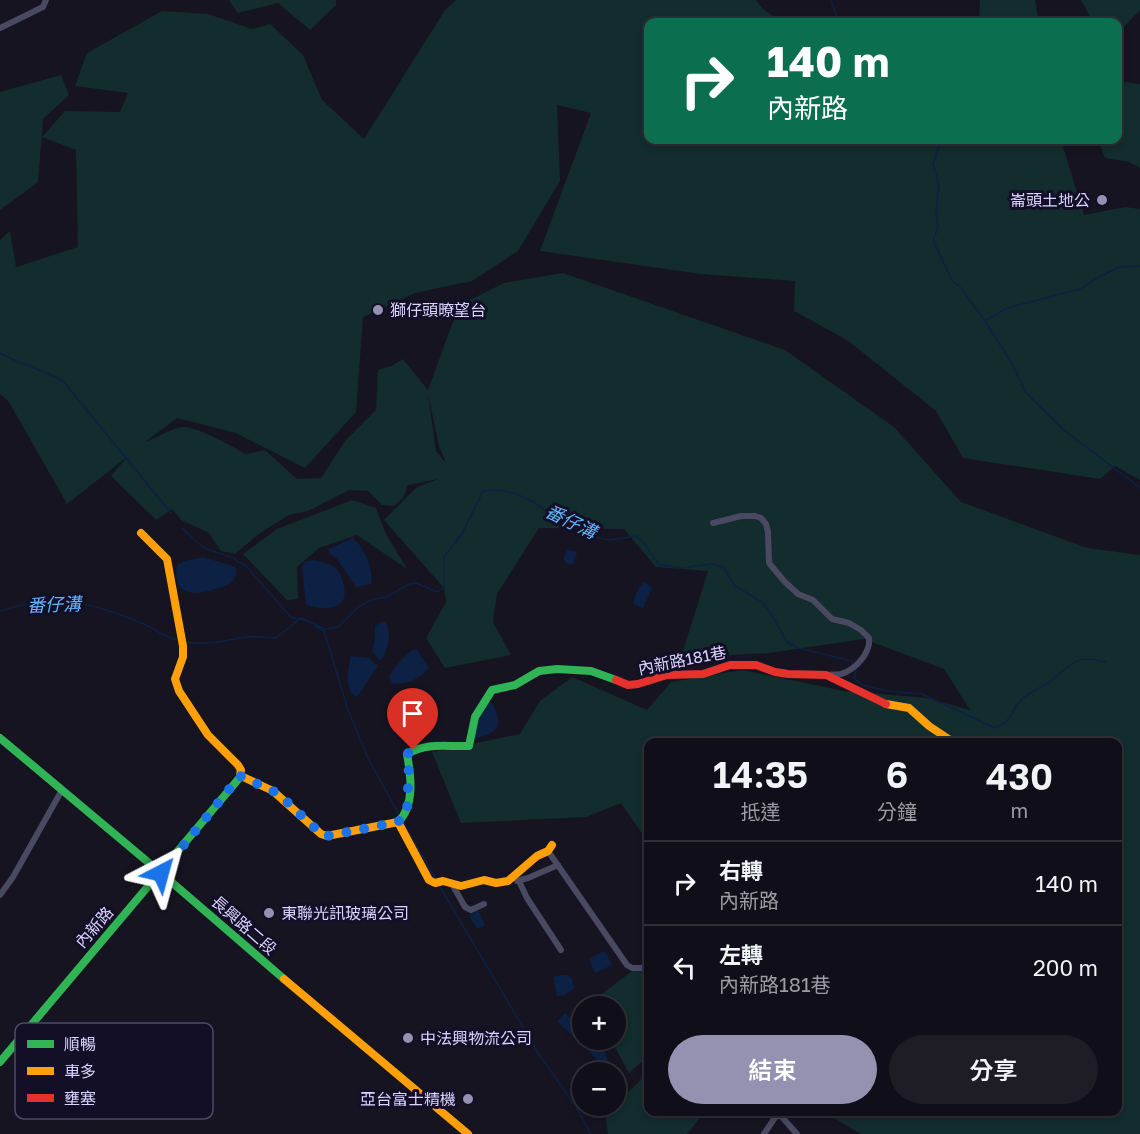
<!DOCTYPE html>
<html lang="zh-TW">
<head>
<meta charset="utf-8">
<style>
  :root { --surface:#100f19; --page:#1e1d26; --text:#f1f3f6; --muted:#9c9ca2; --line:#302f38; --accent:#9591b1 }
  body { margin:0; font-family:"Golos Text","Noto Sans TC",sans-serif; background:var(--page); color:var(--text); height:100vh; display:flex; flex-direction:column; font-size:22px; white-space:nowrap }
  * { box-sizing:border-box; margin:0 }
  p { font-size:20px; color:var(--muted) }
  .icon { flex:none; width:33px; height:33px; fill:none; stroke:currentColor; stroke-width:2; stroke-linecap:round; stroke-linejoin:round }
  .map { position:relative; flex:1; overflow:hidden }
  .panel { position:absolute; left:644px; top:738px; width:478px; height:378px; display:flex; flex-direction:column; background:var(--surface); border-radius:12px; box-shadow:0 3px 9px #0003,0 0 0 2px var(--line) }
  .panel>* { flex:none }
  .hud { position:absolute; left:644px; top:18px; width:478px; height:126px; border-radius:12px; box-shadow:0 3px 9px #0003,0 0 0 2px var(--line); background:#0b6e4f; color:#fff; overflow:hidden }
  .controls { position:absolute; left:572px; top:996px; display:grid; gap:12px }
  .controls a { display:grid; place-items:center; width:54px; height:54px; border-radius:50%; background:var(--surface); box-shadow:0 3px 9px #0003,0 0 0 2px var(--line); font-size:30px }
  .pin { position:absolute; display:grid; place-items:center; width:51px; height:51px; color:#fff; margin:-62px -26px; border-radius:50% 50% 50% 0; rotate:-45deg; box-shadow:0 0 6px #0007 }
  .pin .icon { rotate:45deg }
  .me { position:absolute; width:66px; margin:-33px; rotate:39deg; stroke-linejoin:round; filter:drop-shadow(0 0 4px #0008) }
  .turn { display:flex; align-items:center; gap:21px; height:126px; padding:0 24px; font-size:27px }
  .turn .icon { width:78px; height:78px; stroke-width:2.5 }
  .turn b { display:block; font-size:42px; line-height:51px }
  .eta { display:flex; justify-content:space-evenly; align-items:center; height:102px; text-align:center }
  .eta b { font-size:36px; font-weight:600; line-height:42px }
  .primary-button { display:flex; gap:12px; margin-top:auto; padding:12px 24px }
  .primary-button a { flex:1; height:69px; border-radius:36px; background:var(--accent); color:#fff; font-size:24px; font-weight:600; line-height:69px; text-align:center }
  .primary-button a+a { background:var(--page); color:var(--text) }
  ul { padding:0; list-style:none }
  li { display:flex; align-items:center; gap:18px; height:84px; padding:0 24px; border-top:2px solid var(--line) }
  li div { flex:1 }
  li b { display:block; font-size:22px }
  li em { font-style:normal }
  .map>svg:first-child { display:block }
  .green { fill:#132c2d; fill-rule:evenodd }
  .water { fill:#0d2144 }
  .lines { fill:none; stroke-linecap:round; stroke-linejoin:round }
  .stream { stroke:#0d2144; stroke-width:1.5 }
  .street { stroke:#4a4962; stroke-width:6 }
  .fast { stroke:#30b455; stroke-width:8 }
  .slow { stroke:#ff9f0a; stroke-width:8 }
  .jam { stroke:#e5322d; stroke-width:8 }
  .route { stroke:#1a73e8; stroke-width:10; stroke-dasharray:0 18 }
  .poi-dot { fill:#9591b1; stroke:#130f26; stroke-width:2 }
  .labels { text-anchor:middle; stroke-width:6; stroke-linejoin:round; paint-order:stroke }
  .poi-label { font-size:16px; fill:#d9d4ff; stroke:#130f26; text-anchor:start }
  .street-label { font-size:16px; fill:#d9d4ff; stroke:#130f26 }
  .water-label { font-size:18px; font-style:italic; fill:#62b6ff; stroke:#130f26 }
  .key { fill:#130f26; stroke:#4e4a67; stroke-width:1.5 }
  .key-label { font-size:16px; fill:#d9d4ff }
</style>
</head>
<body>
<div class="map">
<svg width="1140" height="1134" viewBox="0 0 1140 1134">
  <rect width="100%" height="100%" fill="#161421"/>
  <!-- green -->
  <g class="green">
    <path d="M229,0H336V5L310,30L278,3L238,13Z"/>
    <path d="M456,0H756L762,8L781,22H648V140H925L928,142L930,140H1061L1084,215L1125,207L1140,209V480L1115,466L1100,479L963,458L936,411L847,340L794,311L795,281L701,274L540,251L591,113L557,105L560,181L518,251L472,281L415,293L363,317L356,412L305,468L236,433L177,418L145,442C157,438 172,427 185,427C202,429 231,446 246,454L265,450L297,479L321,478L345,441L376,410L378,370L391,366L403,359L428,390L451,327L462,304L504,283L563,273L785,350L894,427L961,502L1087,548L1140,555V1134H861L834,1118L829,1112H1118V742H648V842L621,803L586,817L461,823L432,752L520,734L540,701L572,677L647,710L671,682L742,670L844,691L927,698L970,710L944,669L864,639L769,653L716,656L682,654L708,571L656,567L624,529L539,528L497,594L493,622L511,655L445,668L426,638L446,602L444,588L384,520L417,487L438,479L408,485L403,498L394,506L382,505L368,491L349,490L308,511L289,515L260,533L235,554L221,551L209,533L181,520L172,509L156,520L111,476L127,457L67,504L9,402L0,394V240L10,231L16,267L78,247L76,150L42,137L65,111L120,112L128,93L75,86L87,53L162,11L208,14L252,29L270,24L303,55L322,100L364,139L445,10ZM428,394L439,446L446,463L436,451Z"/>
    <path d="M980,0H1035L1039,22H979Z"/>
    <path d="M1081,0H1140V10L1118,33V22H1093Z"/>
    <path d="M61,75L69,95L43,119L38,182L0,210V92Z"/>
    <path d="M1118,81L1140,84V168L1129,162L1105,158L1098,140H1118Z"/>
    <path d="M352,500L376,508L386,534L407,569L357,535L319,548L297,567L298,599L287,600L243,554L277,529Z"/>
    <path d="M648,959V1112H699V1119L687,1134H608L605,1113L640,1081L648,1056L629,1073L611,1040H615V1006H592L590,1003Z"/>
  </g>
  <!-- water -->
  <g class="water">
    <path d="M352,538C364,545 374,571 371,584L356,587L337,559L329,553V549Z"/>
    <path d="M567,550L575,551L577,554L573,565L565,563L564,557Z"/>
    <path d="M203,557L236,567C237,572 236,577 233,581C229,585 221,587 216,589C193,596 172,596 177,565L185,561Z"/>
    <path d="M313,560C321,561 333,564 338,571C340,573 341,577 342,580C350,601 340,609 320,608C314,607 311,607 306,604L302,566L304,562Z"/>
    <path d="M644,582L651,586L652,588L643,608L635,605L633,602L639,587Z"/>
    <path d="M381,622H386C392,635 388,649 381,661L372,652L375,639V626Z"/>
    <path d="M414,649L417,650L429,668C418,679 410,684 393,684L389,678L391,673L403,658Z"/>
    <path d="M351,656L369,658L378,666L358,696L355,697C344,687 348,669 351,656Z"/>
    <path d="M487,701L492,703C498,716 504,726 489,734C483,736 480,738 474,738L478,720Z"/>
    <path d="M478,910L485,925L477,929L469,915Z"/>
    <path d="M605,951L612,965L595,973L589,959Z"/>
    <path d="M563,975H568L572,979L574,988L565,995L557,996L553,977Z"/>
    <path d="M578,1012L582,1017V1040H600L611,1068L609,1071L557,1021L565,1013L571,1019Z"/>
  </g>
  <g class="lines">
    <!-- stream -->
    <g class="stream">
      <path d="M831,0L838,20L840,22"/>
      <path d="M936,140L939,146L933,164L939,185L936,210L938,227L933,241L952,280L961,288L985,321L1011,362L1026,393L1065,431L1140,488"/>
      <path d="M985,321L1007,308L1080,289L1095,279L1119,267L1140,266"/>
      <path d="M0,353C20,365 43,369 63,381L171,513"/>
      <path d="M182,528L204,548L233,558L247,567L288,614L291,617L306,621"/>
      <path d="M0,611C60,592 88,602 144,624C156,629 164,637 177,640"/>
      <path d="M315,626L324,631L348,710L368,758L400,817"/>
      <path d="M184,642C205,646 227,640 247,637C256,635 267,638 276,638L301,618L325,629L338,627L359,606L374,599L387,597L409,584L416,583L437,592L444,588V557L462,534L483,491C506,486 536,500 552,517L571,518L594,537L610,540L636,536L644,543L658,564L681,568L712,564L723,567L735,586L762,602L770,612L787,642L798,648L852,661L853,663"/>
      <path d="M856,670L854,678L862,685L887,691L922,694L995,728C1015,720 1010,709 1023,698C1032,691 1043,687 1052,680C1075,663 1074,654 1106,662"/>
      <path d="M402,821L436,879"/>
      <path d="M440,887L540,1056L574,1104L591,1134"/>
    </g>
    <!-- street -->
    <g class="street">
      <path d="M0,28L43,7L46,0"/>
      <path d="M713,523L741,516H755L761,518L766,524L768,532L769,563L784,581L798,594L813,600L832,619L849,623L861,630L869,638C871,653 855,670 841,674C837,675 831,674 826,675"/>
      <path d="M548,851L627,965L632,968H647L648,972"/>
      <path d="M517,881L528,878L558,865"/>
      <path d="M519,881L527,898L561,950"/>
      <path d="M452,884L465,907L471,910L484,904"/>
      <path d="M0,895L13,877L62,790"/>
      <path d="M764,1134L776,1116H781L797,1134"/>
    </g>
    <!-- fast -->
    <g class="fast">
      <path d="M0,738L161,873L284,979"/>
      <path d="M398,822C415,806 411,776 407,754C428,742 446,747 469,746L475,717L492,690L515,685L539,671L557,669L591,671L616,680"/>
      <path d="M0,1062L241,776"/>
    </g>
    <!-- slow -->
    <g class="slow">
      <path d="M141,533L167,559L183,646V657L175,679L179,691L208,735L238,765L241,770L240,775"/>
      <path d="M886,704L909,708L929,726L953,742"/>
      <path d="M241,776L273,791L321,834L327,836L398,822L429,880L435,883L443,881L461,886L484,880L496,883L508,881L537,856L548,851L552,845"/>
      <path d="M284,979L468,1134"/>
    </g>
    <!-- jam -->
    <path class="jam" d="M616,680L628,685L638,684L667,675L703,674L730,665H756L775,672L788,674L826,675L886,704"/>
  </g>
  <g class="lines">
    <!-- route -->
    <path class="route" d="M161,873L240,776L273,791L286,801L321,834L327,836L398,822L407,813L409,763L407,754L413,750"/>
  </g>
  <!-- markers -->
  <g class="poi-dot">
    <circle cx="1102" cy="200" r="6"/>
    <circle cx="378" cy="310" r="6"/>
    <circle cx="269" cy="913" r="6"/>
    <circle cx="408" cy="1038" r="6"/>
    <circle cx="468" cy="1099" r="6"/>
  </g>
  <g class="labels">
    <!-- poi labels -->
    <g class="poi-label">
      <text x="1090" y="206" text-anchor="end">崙頭土地公</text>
      <text x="390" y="316">獅仔頭暸望台</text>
      <text x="281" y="919">東聯光訊玻璃公司</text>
      <text x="420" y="1044">中法興物流公司</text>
      <text x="456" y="1105" text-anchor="end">亞台富士精機</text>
    </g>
    <!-- street labels -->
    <g class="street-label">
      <text transform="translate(682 660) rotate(-11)" y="6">內新路181巷</text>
      <text transform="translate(244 925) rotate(41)" y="6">長興路二段</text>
      <text transform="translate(94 927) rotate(-49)" y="6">內新路</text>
    </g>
    <!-- water labels -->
    <g class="water-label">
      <text transform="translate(571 522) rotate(26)" y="6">番仔溝</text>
      <text transform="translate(54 605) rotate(-2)" y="6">番仔溝</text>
    </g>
  </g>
  <!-- legend -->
  <rect x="15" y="1023" width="198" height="96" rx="9" class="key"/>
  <rect x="27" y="1040" width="27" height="8" fill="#30b455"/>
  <rect x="27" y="1067" width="27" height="8" fill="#ff9f0a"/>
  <rect x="27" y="1094" width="27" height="8" fill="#e5322d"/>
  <g class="key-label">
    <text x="64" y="1050">順暢</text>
    <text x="64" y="1077">車多</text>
    <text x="64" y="1104">壅塞</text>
  </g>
</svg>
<div class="controls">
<a>+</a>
<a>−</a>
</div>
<div class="pin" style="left:413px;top:750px;background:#d93025"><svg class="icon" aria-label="arrive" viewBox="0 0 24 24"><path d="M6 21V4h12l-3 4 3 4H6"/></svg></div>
<svg class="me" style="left:161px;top:873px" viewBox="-20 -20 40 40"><path d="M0-17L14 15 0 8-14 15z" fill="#1a73e8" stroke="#fff" stroke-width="4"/></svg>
<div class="hud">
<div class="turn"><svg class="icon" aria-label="right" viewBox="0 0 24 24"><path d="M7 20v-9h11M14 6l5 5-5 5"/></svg><div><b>140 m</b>內新路</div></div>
</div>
<section class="panel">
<div class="eta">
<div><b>14:35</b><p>抵達</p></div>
<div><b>6</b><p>分鐘</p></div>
<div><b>430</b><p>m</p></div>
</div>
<ul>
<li><svg class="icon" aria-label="right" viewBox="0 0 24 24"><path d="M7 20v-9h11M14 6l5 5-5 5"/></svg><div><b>右轉</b><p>內新路</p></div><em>140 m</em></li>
<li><svg class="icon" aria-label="left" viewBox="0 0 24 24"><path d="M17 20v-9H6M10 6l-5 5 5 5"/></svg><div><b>左轉</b><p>內新路181巷</p></div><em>200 m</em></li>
</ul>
<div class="primary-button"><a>結束</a><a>分享</a></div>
</section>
</div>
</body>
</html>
